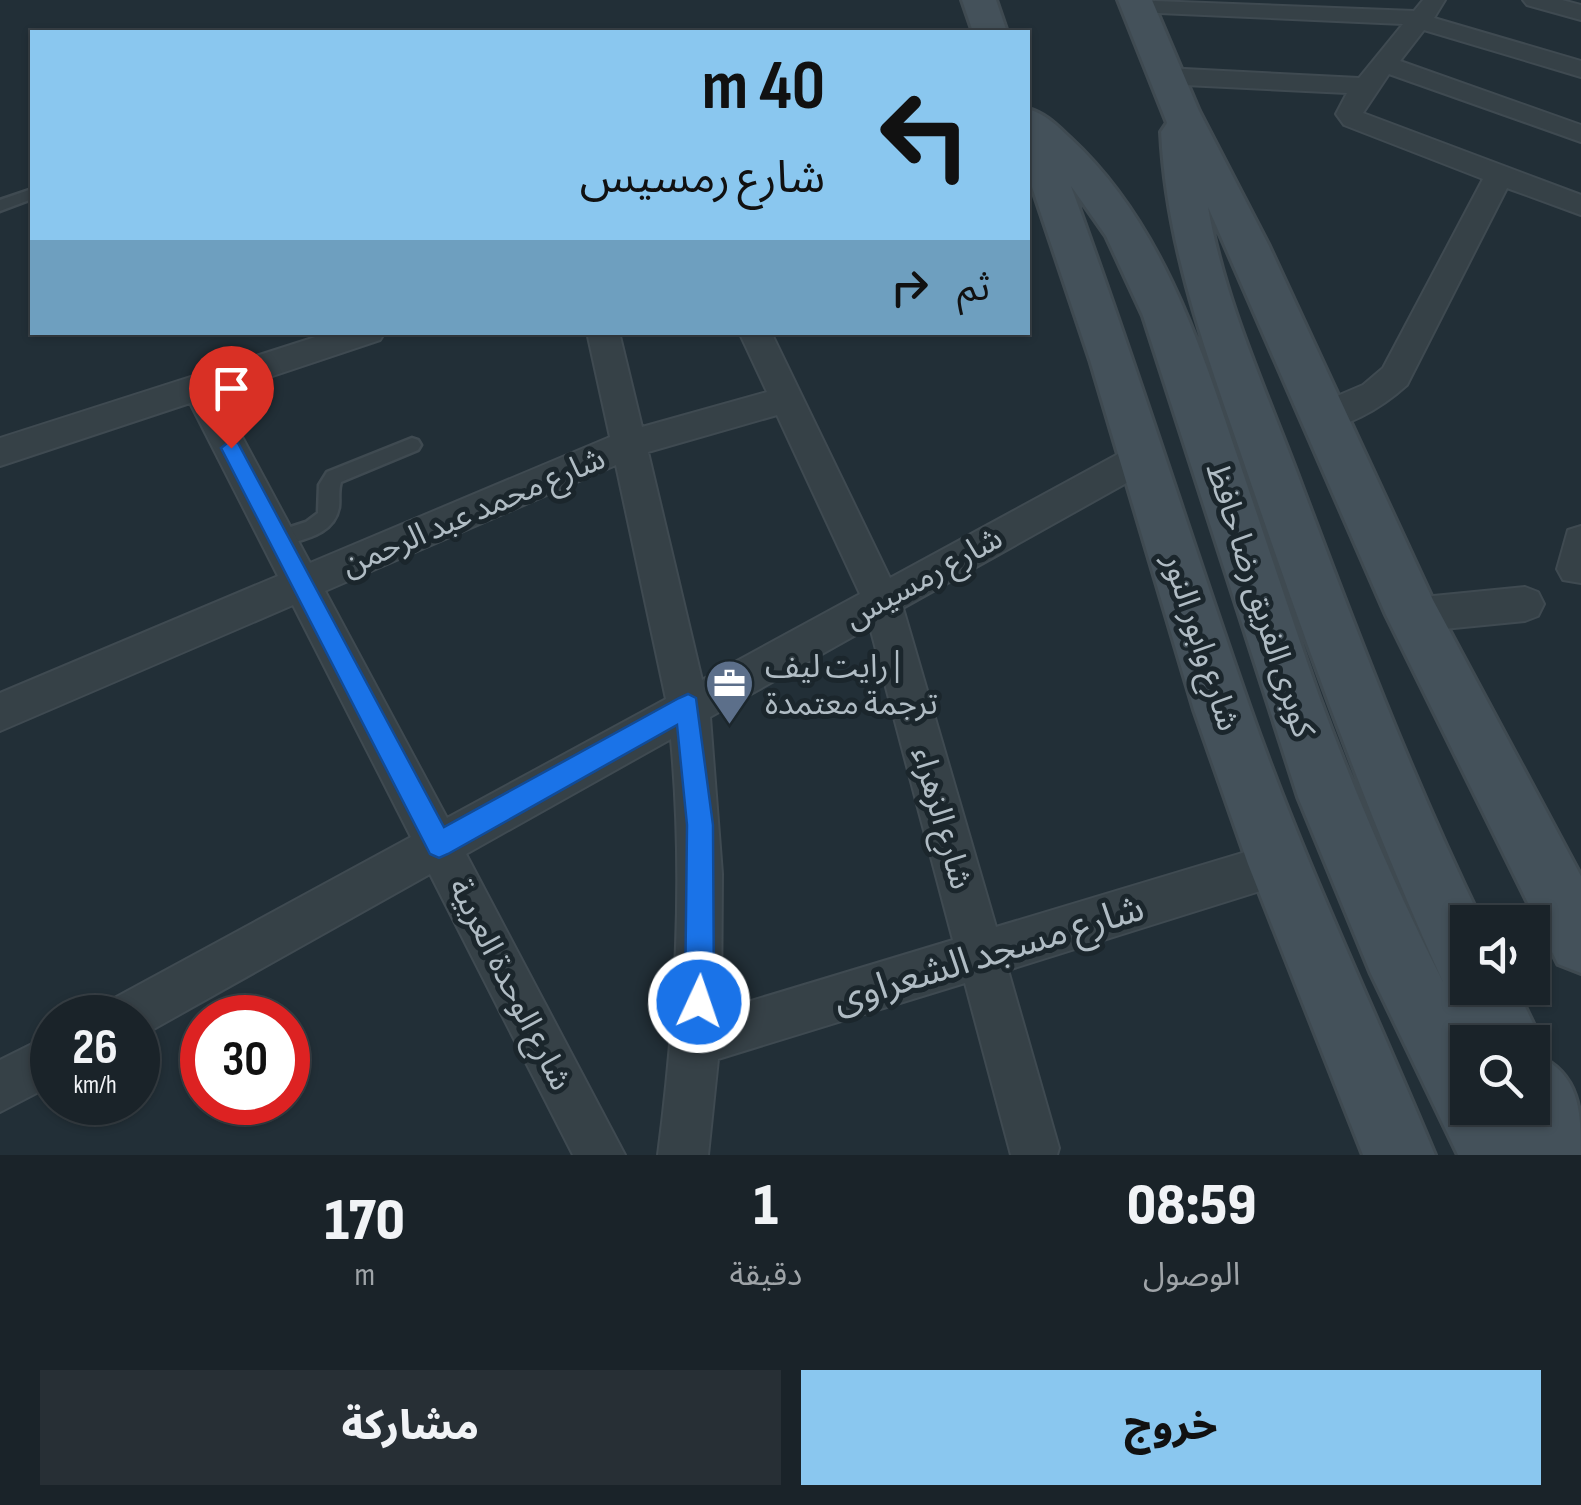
<!DOCTYPE html>
<html lang="ar">
<head>
<meta charset="utf-8">
<style>
  :root { --surface:#1a2329; --page:#272f35; --text:#f1f3f6; --muted:#9fa4a8; --line:#384046; --accent:#8ac7ef }
  body { margin:0; font-family:"Sofia Sans Condensed","Noto Sans Arabic",sans-serif; background:var(--page); color:var(--text); direction:rtl; height:100vh; display:flex; flex-direction:column; font-size:38px; white-space:nowrap }
  * { box-sizing:border-box; margin:0 }
  p { font-size:32px; color:var(--muted) }
  .icon { flex:none; width:55px; height:55px; fill:none; stroke:currentColor; stroke-width:2; stroke-linecap:round; stroke-linejoin:round }
  .map { position:relative; height:1155px; overflow:hidden; direction:ltr }
  .drawer { display:flex; flex-direction:column; background:var(--surface); flex:1 }
  .drawer>* { flex:none }
  .top-card { position:absolute; left:30px; top:30px; width:1000px; height:305px; border-radius:0px; box-shadow:0 2px 8px #0004,0 0 0 2px var(--line); direction:rtl; background:#8ac7ef; color:#111; overflow:hidden }
  .buttons { position:absolute; left:1450px; top:905px; display:grid; gap:20px }
  .buttons a { display:grid; place-items:center; width:100px; height:100px; border-radius:0px; background:var(--surface); box-shadow:0 2px 8px #0004,0 0 0 2px var(--line); font-size:50px }
  .speed { position:absolute; left:30px; top:995px; display:flex; gap:20px; font-size:50px; font-weight:700; text-align:center }
  .speed>* { display:grid; place-content:center; width:130px; height:130px; border-radius:50%; background:var(--surface); box-shadow:0 2px 8px #0004,0 0 0 2px var(--line); line-height:1 }
  .speed small { font-size:25px; font-weight:400 }
  .speed .limit { border:15px solid #d22; background:#fff; color:#111 }
  .pin { position:absolute; display:grid; place-items:center; width:85px; height:85px; color:#fff; margin:-102px -42px; border-radius:50% 50% 50% 0; rotate:-45deg; box-shadow:0 0 10px #0007 }
  .pin .icon { rotate:45deg }
  .me { position:absolute; width:110px; margin:-55px; rotate:3deg; stroke-linejoin:round; filter:drop-shadow(0 0 8px #0008) }
  .turn { display:flex; align-items:center; gap:35px; height:210px; padding:0 40px; font-size:45px }
  .turn .icon { width:130px; height:130px; stroke-width:2.5 }
  .turn b { display:block; font-size:70px; line-height:85px }
  .then { display:flex; align-items:center; height:95px; padding:0 40px; background:#0003; gap:20px; font-size:38px }
  .eta { display:flex; justify-content:space-evenly; align-items:center; height:170px; text-align:center }
  .eta b { font-size:60px; font-weight:800; line-height:70px }
  .button { display:flex; gap:20px; margin-top:auto; padding:20px 40px }
  .button a { flex:1; height:115px; border-radius:0px; background:var(--accent); color:#111; font-size:40px; font-weight:800; line-height:115px; text-align:center }
  .button a+a { background:var(--page); color:var(--text) }
  .map>svg:first-child { display:block }
  .lines { fill:none; stroke-linecap:round; stroke-linejoin:round }
  .lane-casing { stroke:#3f4a51; stroke-width:5 }
  .street-casing { stroke:#3f4a51; stroke-width:4 }
  .secondary-casing { stroke:#3f4a51; stroke-width:6 }
  .lane { fill:#364147; fill-rule:evenodd }
  .street { fill:#364147; fill-rule:evenodd }
  .secondary { fill:#44515a; fill-rule:evenodd }
  .route { fill:#1a73e8; stroke:#114b97; stroke-width:2.5 }
  .labels { text-anchor:middle; stroke-width:10; stroke-linejoin:round; paint-order:stroke }
  .street-label { font-size:32px; fill:#b0bcc4; stroke:#1b262c }
  .poi-label { font-size:32px; fill:#b0bcc4; stroke:#1b262c; text-anchor:start }
  .near-street-label { font-size:38px; fill:#b0bcc4; stroke:#1b262c }
</style>
</head>
<body>
<div class="map">
<svg width="1581" height="1155" viewBox="0 0 1581 1155">
  <rect width="100%" height="100%" fill="#222f37"/>
  <g class="lines">
    <defs>
      <g id="lane">
        <path d="M32,189V199L0,211V200Z"/>
        <path d="M412,438L418,440L421,445L418,450L341,482C338,491 340,498 339,507C334,536 302,539 279,547L272,545L269,539L272,533L306,522L318,513L319,485L327,472Z"/>
      </g>
      <g id="street">
        <path d="M1128,0L1414,11L1423,0H1445L1434,18L1581,61V77L1424,30L1400,61L1581,125V142L1389,74L1363,113L1581,195V215L1507,188L1407,385C1385,405 1339,436 1309,426L1304,417L1309,408L1363,385L1383,368L1483,179L1344,125L1336,114L1347,93L1165,84L1152,76L1165,68L1359,78L1403,24L1137,12L1128,10L1125,5Z"/>
        <path d="M1523,0H1562L1581,5V20L1527,5Z"/>
        <path d="M331,332H385L380,340L219,394L310,563L610,437L587,332H619L642,427L767,392L739,332H771L890,578L1131,447L1143,443L1155,447L1160,457L1155,467L903,608L996,927L1279,842L1295,848L1301,864L1295,880L1008,970L1059,1148L1057,1155H1011L965,983L718,1059L708,1155H658C676,1017 684,878 671,739L466,854L625,1155H573L430,874L143,1035L138,1037V1018H102L109,1001L411,837L293,605L0,731V693L278,576L190,403L0,466V438ZM777,415L860,594L702,680L648,452ZM616,465L666,699L447,818L325,591ZM870,627L953,940L721,1010L722,874L710,717Z"/>
        <path d="M1581,526V583L1563,580L1557,569L1568,530Z"/>
        <path d="M1525,587L1538,592L1544,604L1538,616L1525,621L1413,632L1399,627L1394,615L1399,603L1413,598Z"/>
        <path d="M52,1034V1085L0,1112V1060Z"/>
      </g>
      <g id="secondary">
        <path d="M962,0H996L1007,32H973Z"/>
        <path d="M1118,0H1152L1199,111L1269,246L1433,600L1581,876V973L1558,964L1386,615L1208,207C1224,299 1264,386 1297,473C1354,625 1411,776 1482,922H1468V988H1516L1542,1042L1536,1055C1581,1074 1581,1113 1581,1155H1458L1371,974L1298,797L1143,316L1106,236L1071,186C1135,359 1189,534 1250,708C1303,860 1373,1006 1435,1155H1363L1248,864L1194,710L1090,360L1028,175V109C1046,114 1057,126 1070,138C1161,222 1200,344 1238,458C1265,537 1291,617 1319,696C1355,793 1396,889 1443,982C1370,822 1311,658 1254,492C1214,373 1167,258 1161,132L1167,123ZM1468,1042H1532V1108H1468Z"/>
      </g>
    </defs>
    <!-- lane casing -->
    <use href="#lane" class="lane-casing"/>
    <!-- street casing -->
    <use href="#street" class="street-casing"/>
    <!-- secondary casing -->
    <use href="#secondary" class="secondary-casing"/>
    <!-- lane -->
    <use href="#lane" class="lane"/>
    <!-- street -->
    <use href="#street" class="street"/>
    <!-- secondary -->
    <use href="#secondary" class="secondary"/>
  </g>
  <!-- route -->
  <path class="route" d="M231,440L238,443L444,827L679,698L688,694L696,698L713,825L714,1002L709,1012L699,1016L689,1012L685,1002L687,825L677,725L448,854L439,858L430,854L221,448Z"/>
  <!-- icons -->
  <defs>
    <symbol id="office-pin" viewBox="-11 -11 22 30"><path d="M0 17L-7.5 6A9.5 9.5 0 1 1 7.5 6Z" fill="#5c6f8a" stroke="#1b262c"/><path d="M-6-3h4V-5.5h4V-3h4V5H-6ZM-1-4.5V-3h2v-1.5ZM-6 0V1H6V0Z" fill="#fff"/></symbol>
  </defs>
  <g fill-rule="evenodd">
    <use href="#office-pin" x="702" y="656" width="55" height="75"/>
  </g>
  <g class="labels">
    <!-- street labels -->
    <g class="street-label">
      <text transform="translate(473 511) rotate(-23)" y="11">شارع محمد عبد الرحمن</text>
      <text transform="translate(923 577) rotate(-29)" y="11">شارع رمسيس</text>
      <text transform="translate(1261 600) rotate(72)" y="11">كوبرى الفريق رضا حافظ</text>
      <text transform="translate(1202 642) rotate(72)" y="11">شارع وابور النور</text>
      <text transform="translate(943 818) rotate(74)" y="11">شارع الزهراء</text>
      <text transform="translate(511 984) rotate(63)" y="11">شارع الوحدة العربية</text>
    </g>
    <!-- poi labels -->
    <g class="poi-label">
      <text x="765" y="677">رايت ليف |<tspan x="765" dy="37">ترجمة معتمدة</tspan></text>
    </g>
    <!-- near-street labels -->
    <g class="near-street-label">
      <text transform="translate(988 953) rotate(-17)" y="13">شارع مسجد الشعراوى</text>
    </g>
  </g>
</svg>
<div class="buttons">
<a><svg class="icon" aria-label="sound" viewBox="0 0 24 24"><path d="M4 9h4l5-4v14l-5-4H4zM17 9q2 3 0 6"/></svg></a>
<a><svg class="icon" aria-label="search" viewBox="0 0 24 24"><circle cx="10" cy="10" r="6"/><path d="M15 15l6 6"/></svg></a>
</div>
<div class="speed"><div>26<small>km/h</small></div><div class="limit">30</div></div>
<div class="pin" style="left:231px;top:448px;background:#d93025"><svg class="icon" aria-label="arrive" viewBox="0 0 24 24"><path d="M6 21V4h12l-3 4 3 4H6"/></svg></div>
<svg class="me" style="left:699px;top:1002px" viewBox="-20 -20 40 40"><circle r="17" fill="#1a73e8" stroke="#fff" stroke-width="3"/><path d="M0-11L8 9 0 5-8 9z" fill="#fff"/></svg>
<div class="top-card">
<div class="turn"><svg class="icon" aria-label="left" viewBox="0 0 24 24"><path d="M17 20v-9H6M10 6l-5 5 5 5"/></svg><div><b>40 m</b>شارع رمسيس</div></div>
<div class="then">ثم<svg class="icon" aria-label="right" viewBox="0 0 24 24"><path d="M7 20v-9h11M14 6l5 5-5 5"/></svg></div>
</div>
</div>
<section class="drawer">
<div class="eta">
<div><b>08:59</b><p>الوصول</p></div>
<div><b>1</b><p>دقيقة</p></div>
<div><b>170</b><p>m</p></div>
</div>
<div class="button"><a>خروج</a><a>مشاركة</a></div>
</section>
</body>
</html>
